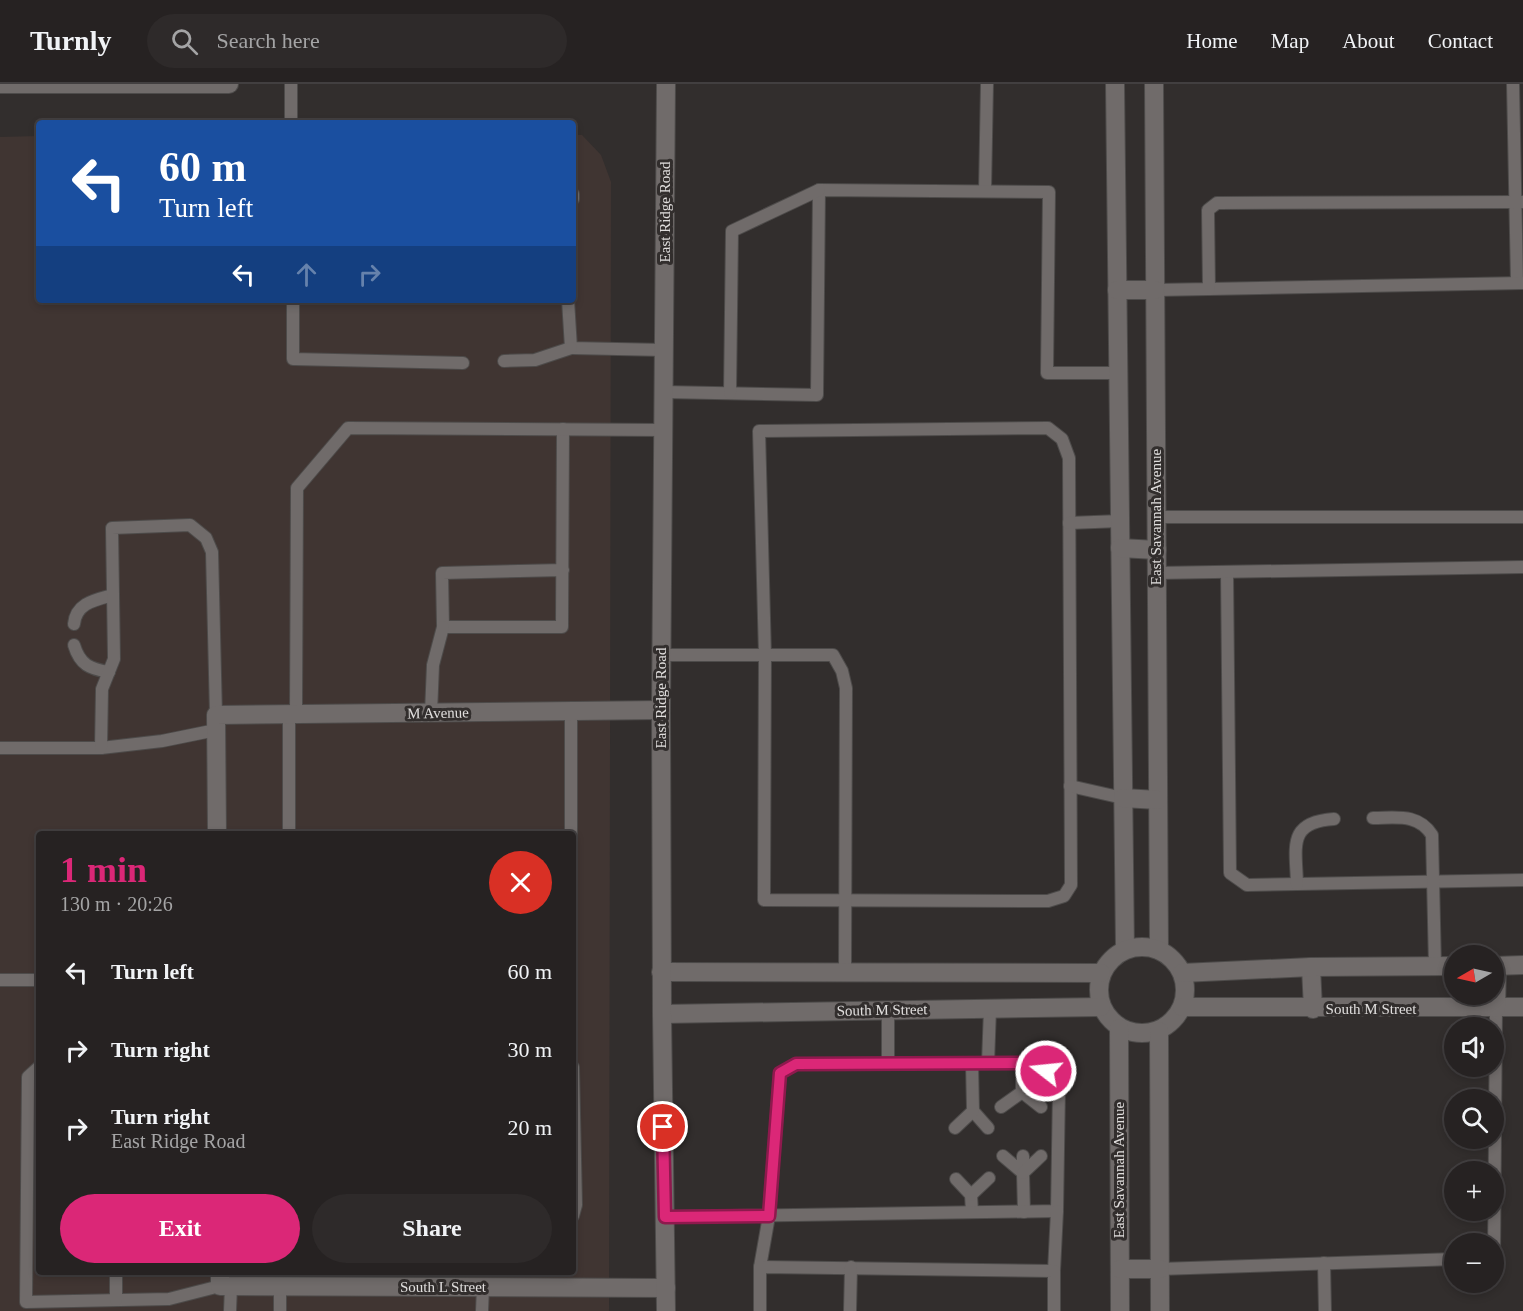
<!DOCTYPE html>
<html lang="en">
<head>
<meta charset="utf-8">
<style>
  :root { --surface:#262222; --page:#2e2a2a; --text:#f1f3f6; --muted:#a4a4a5; --line:#423f40; --accent:#db2777 }
  body { margin:0; font-family:Georgia,serif; background:var(--page); color:var(--text); height:100vh; display:flex; flex-direction:column; font-size:22px; white-space:nowrap }
  * { box-sizing:border-box; margin:0 }
  p { font-size:20px; color:var(--muted) }
  .icon { flex:none; width:33px; height:33px; fill:none; stroke:currentColor; stroke-width:2; stroke-linecap:round; stroke-linejoin:round }
  .map { position:relative; flex:1; overflow:hidden }
  .sheet { position:absolute; left:36px; top:747px; width:540px; height:444px; display:flex; flex-direction:column; background:var(--surface); border-radius:6px; box-shadow:0 3px 9px #0003,0 0 0 2px var(--line) }
  .sheet>* { flex:none }
  .hud { position:absolute; left:36px; top:36px; width:540px; height:183px; border-radius:6px; box-shadow:0 3px 9px #0003,0 0 0 2px var(--line); background:#1a4fa0; color:#fff; overflow:hidden }
  .needle { width:39px; rotate:261deg }
  .controls { position:absolute; left:1444px; top:861px; display:grid; gap:12px }
  .controls a { display:grid; place-items:center; width:60px; height:60px; border-radius:50%; background:var(--surface); box-shadow:0 3px 9px #0003,0 0 0 2px var(--line); font-size:30px }
  .pin { position:absolute; display:grid; place-items:center; width:51px; height:51px; color:#fff; margin:-26px; border:3px solid #fff; border-radius:50%; box-shadow:0 2px 6px #0007 }
  .me { position:absolute; width:66px; margin:-33px; rotate:286deg; stroke-linejoin:round; filter:drop-shadow(0 0 4px #0008) }
  .turn { display:flex; align-items:center; gap:21px; height:126px; padding:0 24px; font-size:27px }
  .turn .icon { width:78px; height:78px; stroke-width:2.5 }
  .turn b { display:block; font-size:42px; line-height:51px }
  .lanes { display:flex; align-items:center; height:57px; padding:0 24px; background:#0003; justify-content:center; gap:30px; direction:ltr }
  .lanes .off { opacity:.35 }
  .round { display:grid; place-items:center; flex:none; width:63px; height:63px; border-radius:32px; background:var(--page) }
  .overview { display:flex; align-items:center; justify-content:space-between; height:102px; padding:0 24px }
  h1 { font-size:36px; font-weight:700; line-height:45px; color:var(--accent) }
  .button { display:flex; gap:12px; margin-top:auto; padding:12px 24px }
  .button a { flex:1; height:69px; border-radius:36px; background:var(--accent); color:#fff; font-size:24px; font-weight:700; line-height:69px; text-align:center }
  .button a+a { background:var(--page); color:var(--text) }
  ul { padding:0; list-style:none }
  li { display:flex; align-items:center; gap:18px; height:78px; padding:0 24px }
  li div { flex:1 }
  li b { display:block; font-size:22px }
  li em { font-style:normal }
  header { display:flex; align-items:center; gap:36px; box-sizing:border-box; height:84px; padding:0 30px; background:var(--surface); border-bottom:2px solid var(--line) }
  header strong { font-size:28px }
  nav { display:flex; gap:33px; margin-inline-start:auto; font-size:21px }
  .search { width:420px; height:54px; background:var(--page); display:flex; align-items:center; gap:15px; box-sizing:border-box; padding:0 21px; border-radius:33px; color:var(--muted); font-size:22px }
  .map>svg:first-child { display:block }
  .built { fill:#403532; fill-rule:evenodd }
  .lines { fill:none; stroke-linecap:round; stroke-linejoin:round }
  .service-casing { stroke:#4d4b4a; stroke-width:14 }
  .minor-casing { stroke:#4d4b4a; stroke-width:20 }
  .secondary-casing { stroke:#4d4b4a; stroke-width:20 }
  .service { stroke:#706b6a; stroke-width:12 }
  .minor { stroke:#706b6a; stroke-width:18 }
  .secondary { stroke:#706b6a; stroke-width:18 }
  .route-casing { stroke:#8e194d; stroke-width:15 }
  .route { stroke:#db2777; stroke-width:10 }
  .labels { text-anchor:middle; stroke-width:6; stroke-linejoin:round; paint-order:stroke }
  .street-label { font-size:15px; fill:#e0dedd; stroke:#322e2d }
</style>
</head>
<body>
<header>
<strong>Turnly</strong>
<div class="search"><svg class="icon" aria-label="search" viewBox="0 0 24 24"><circle cx="10" cy="10" r="6"/><path d="M15 15l6 6"/></svg>Search here</div>
<nav><a>Home</a><a>Map</a><a>About</a><a>Contact</a></nav>
</header>
<div class="map">
<svg width="1523" height="1227" viewBox="0 0 1523 1227">
  <rect width="100%" height="100%" fill="#322e2d"/>
  <!-- built -->
  <path class="built" d="M573,51H582L601,71L611,98L609,1227H0V53L39,52V216H573ZM39,750H573V1188H39Z"/>
  <g class="lines">
    <defs>
      <g id="service">
        <path d="M291,0V39"/>
        <path d="M1513,0L1517,199"/>
        <path d="M985,107L987,0"/>
        <path d="M573,110V115"/>
        <path d="M1209,205L1523,199"/>
        <path d="M1155,206L1209,205L1208,126L1217,119L1523,118"/>
        <path d="M293,216V275L463,279"/>
        <path d="M568,216L571,264L664,266"/>
        <path d="M504,277L535,276L571,264"/>
        <path d="M664,308L817,311L819,106L1049,108L1047,289H1118"/>
        <path d="M730,309L732,147L819,106"/>
        <path d="M1048,344L1062,355L1069,374L1071,801L1064,812L1048,817L764,816L765,571L759,347Z"/>
        <path d="M1156,433H1523"/>
        <path d="M1069,439L1120,437"/>
        <path d="M563,486L442,489L443,543H562L563,345"/>
        <path d="M1227,488L1230,789L1247,801L1523,796"/>
        <path d="M1156,489L1523,483"/>
        <path d="M74,540C76,519 95,516 113,511"/>
        <path d="M74,561C80,581 90,585 109,588"/>
        <path d="M661,571H833L842,587L846,604L845,889"/>
        <path d="M431,629L433,581L443,543"/>
        <path d="M289,630V750"/>
        <path d="M296,630L297,404L348,344L663,346"/>
        <path d="M0,664H101L162,657L216,646"/>
        <path d="M101,664L102,605L114,575L112,444L190,441L206,454L212,468L216,631"/>
        <path d="M1070,702L1123,714"/>
        <path d="M1373,734C1396,734 1418,729 1432,751L1435,882"/>
        <path d="M571,750V627"/>
        <path d="M1297,800C1296,763 1287,738 1334,735"/>
        <path d="M0,896H39"/>
        <path d="M888,979V926"/>
        <path d="M988,979L990,925"/>
        <path d="M39,983L28,993L26,1218L169,1215L220,1202"/>
        <path d="M573,983L576,1121L573,1132"/>
        <path d="M1022,1008L1041,1023"/>
        <path d="M1001,1023L1022,1008V979"/>
        <path d="M973,1027L988,1044"/>
        <path d="M955,1044L973,1027L972,979"/>
        <path d="M1003,1072L1023,1089L1024,1128"/>
        <path d="M1023,1072V1089"/>
        <path d="M1023,1089L1041,1072"/>
        <path d="M956,1095L971,1111L972,1128"/>
        <path d="M971,1111L989,1094"/>
        <path d="M665,1133L1057,1127L1059,1005L1046,987L1032,979L796,980L780,989L769,1132L760,1183"/>
        <path d="M1494,1174L1496,924"/>
        <path d="M1324,1179L1325,1227"/>
        <path d="M1160,1185L1455,1175"/>
        <path d="M1054,1187L1057,1127"/>
        <path d="M116,1188V1216"/>
        <path d="M230,1227L231,1202"/>
        <path d="M280,1227V1202"/>
        <path d="M482,1227L483,1203"/>
        <path d="M760,1227V1183L1054,1187V1227"/>
        <path d="M850,1227L851,1183"/>
      </g>
      <g id="minor">
        <path d="M1115,0L1125,866"/>
        <path d="M1154,0L1159,866"/>
        <path d="M1117,206H1155"/>
        <path d="M1120,464L1157,466"/>
        <path d="M1123,714L1158,716"/>
        <path d="M217,750L216,631L661,626"/>
        <circle cx="1142" cy="906" r="43"/>
        <path d="M1494,882L1523,881"/>
        <path d="M1311,883L1313,925"/>
        <path d="M661,888L1101,889"/>
        <path d="M1182,889L1311,883L1455,882"/>
        <path d="M1182,923H1523"/>
        <path d="M1496,924L1497,882"/>
        <path d="M662,930L1101,923"/>
        <path d="M1119,944L1120,1227"/>
        <path d="M1159,947L1160,1227"/>
        <path d="M1120,1185H1160"/>
        <path d="M220,1188V1202L666,1204"/>
      </g>
      <g id="secondary">
        <path d="M0,0H229"/>
        <path d="M666,0L661,626L662,930L666,1227"/>
      </g>
    </defs>
    <!-- service casing -->
    <use href="#service" class="service-casing"/>
    <!-- minor casing -->
    <use href="#minor" class="minor-casing"/>
    <!-- secondary casing -->
    <use href="#secondary" class="secondary-casing"/>
    <!-- service -->
    <use href="#service" class="service"/>
    <!-- minor -->
    <use href="#minor" class="minor"/>
    <!-- secondary -->
    <use href="#secondary" class="secondary"/>
  </g>
  <g class="lines">
    <defs>
      <path id="route" d="M663,1043L665,1133L769,1132L780,989L796,980L1032,979L1046,987"/>
    </defs>
    <!-- route casing -->
    <use href="#route" class="route-casing"/>
    <!-- route -->
    <use href="#route" class="route"/>
  </g>
  <g class="labels">
    <!-- street labels -->
    <g class="street-label">
      <text transform="translate(665 128) rotate(-90)" y="5">East Ridge Road</text>
      <text transform="translate(1156 433) rotate(-90)" y="5">East Savannah Avenue</text>
      <text transform="translate(661 614) rotate(-90)" y="5">East Ridge Road</text>
      <text transform="translate(438 629) rotate(-1)" y="5">M Avenue</text>
      <text x="1371" y="930">South M Street</text>
      <text transform="translate(882 926) rotate(-1)" y="5">South M Street</text>
      <text transform="translate(1119 1086) rotate(-90)" y="5">East Savannah Avenue</text>
      <text x="443" y="1208">South L Street</text>
    </g>
  </g>
</svg>
<div class="controls">
<a><svg class="needle" viewBox="-14 -14 28 28"><path d="M0-13l5 13h-10z" fill="#e53935"/><path d="M0 13l5-13h-10z" fill="#a4a4a5"/></svg></a>
<a><svg class="icon" aria-label="sound" viewBox="0 0 24 24"><path d="M4 9h4l5-4v14l-5-4H4zM17 9q2 3 0 6"/></svg></a>
<a><svg class="icon" aria-label="search" viewBox="0 0 24 24"><circle cx="10" cy="10" r="6"/><path d="M15 15l6 6"/></svg></a>
<a>+</a>
<a>−</a>
</div>
<div class="pin" style="left:663px;top:1043px;background:#d93025"><svg class="icon" aria-label="arrive" viewBox="0 0 24 24"><path d="M6 21V4h12l-3 4 3 4H6"/></svg></div>
<svg class="me" style="left:1046px;top:987px" viewBox="-20 -20 40 40"><circle r="17" fill="#db2777" stroke="#fff" stroke-width="3"/><path d="M0-11L8 9 0 5-8 9z" fill="#fff"/></svg>
<div class="hud">
<div class="turn"><svg class="icon" aria-label="left" viewBox="0 0 24 24"><path d="M17 20v-9H6M10 6l-5 5 5 5"/></svg><div><b>60 m</b>Turn left</div></div>
<div class="lanes"><svg class="icon" aria-label="left" viewBox="0 0 24 24"><path d="M17 20v-9H6M10 6l-5 5 5 5"/></svg><svg class="icon off" aria-label="ahead" viewBox="0 0 24 24"><path d="M12 20V5M6 11l6-6 6 6"/></svg><svg class="icon off" aria-label="right" viewBox="0 0 24 24"><path d="M7 20v-9h11M14 6l5 5-5 5"/></svg></div>
</div>
<section class="sheet">
<div class="overview"><div><h1>1 min</h1><p>130 m · 20:26</p></div><a class="round" style="background:#d93025;color:#fff"><svg class="icon" aria-label="close" viewBox="0 0 24 24"><path d="M6 6l12 12M18 6L6 18"/></svg></a></div>
<ul>
<li><svg class="icon" aria-label="left" viewBox="0 0 24 24"><path d="M17 20v-9H6M10 6l-5 5 5 5"/></svg><div><b>Turn left</b></div><em>60 m</em></li>
<li><svg class="icon" aria-label="right" viewBox="0 0 24 24"><path d="M7 20v-9h11M14 6l5 5-5 5"/></svg><div><b>Turn right</b></div><em>30 m</em></li>
<li><svg class="icon" aria-label="right" viewBox="0 0 24 24"><path d="M7 20v-9h11M14 6l5 5-5 5"/></svg><div><b>Turn right</b><p>East Ridge Road</p></div><em>20 m</em></li>
</ul>
<div class="button"><a>Exit</a><a>Share</a></div>
</section>
</div>
</body>
</html>
